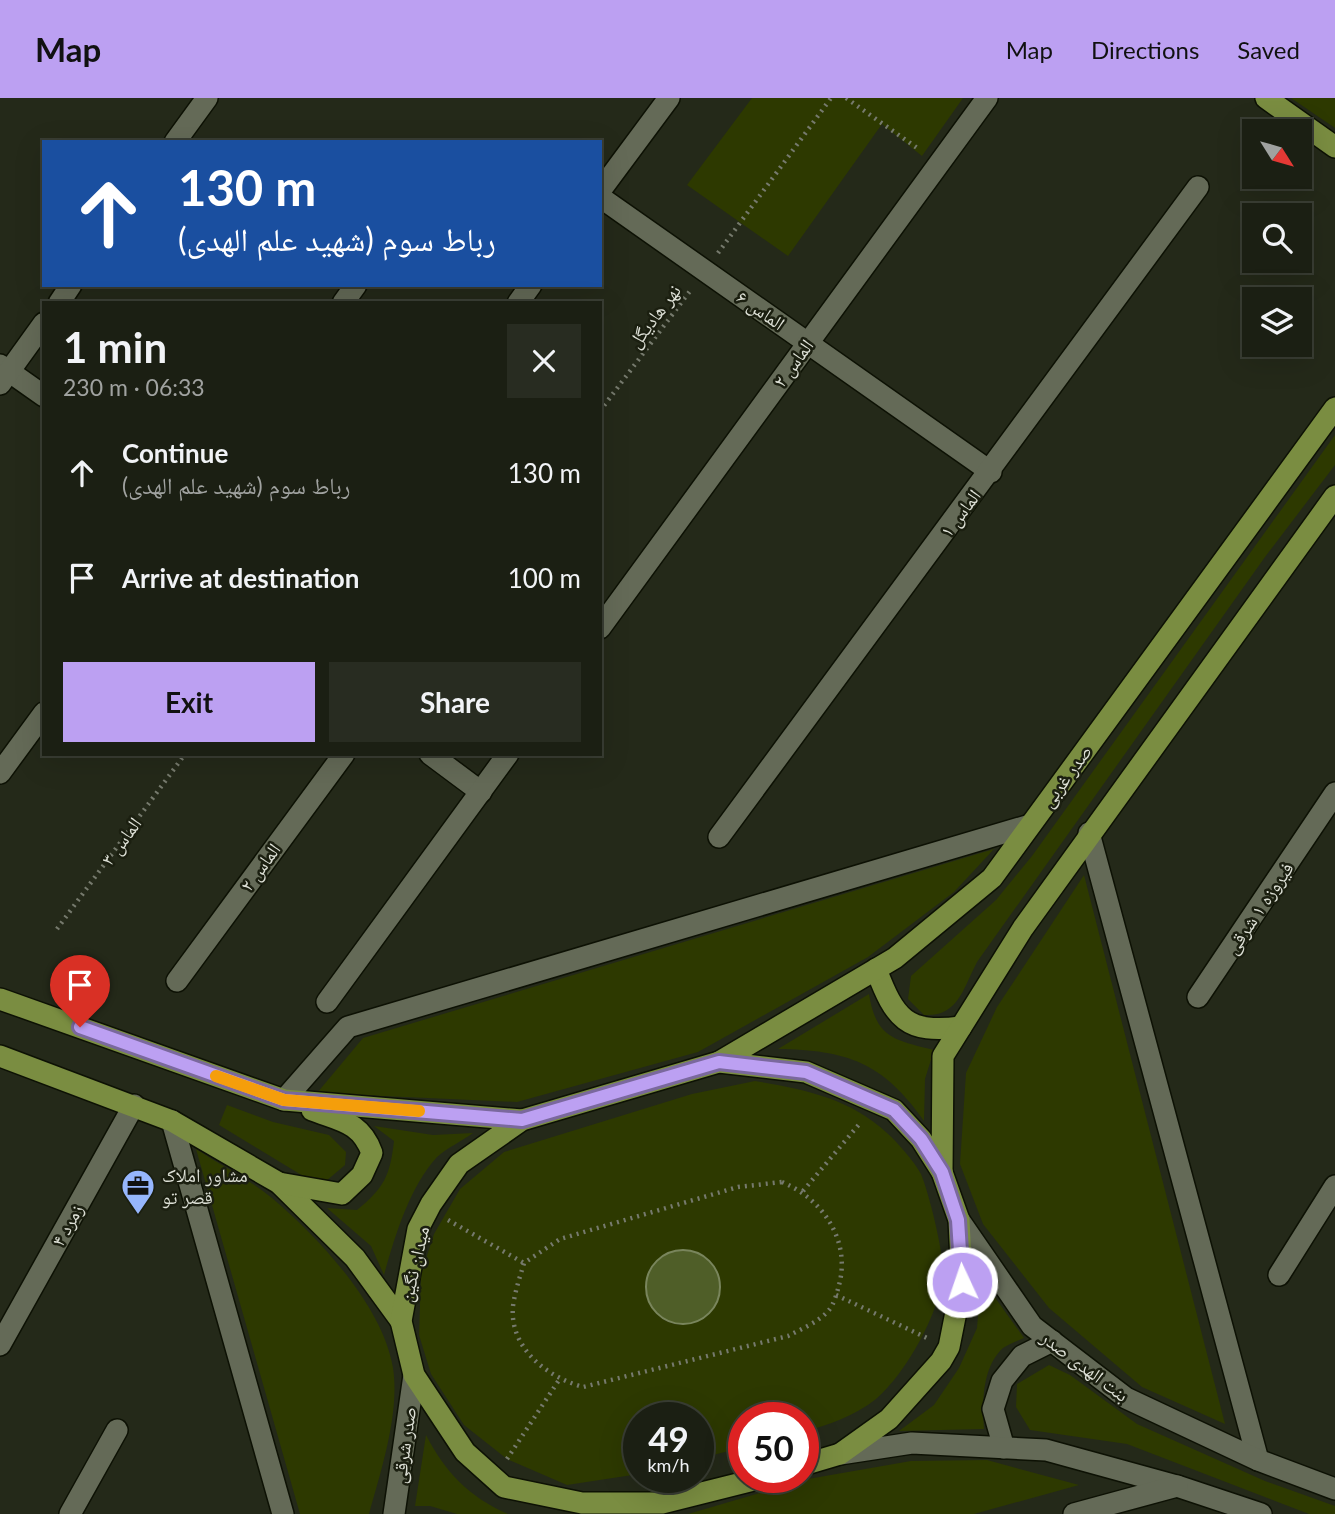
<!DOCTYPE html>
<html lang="en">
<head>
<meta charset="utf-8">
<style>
  :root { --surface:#1b1f13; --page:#282c21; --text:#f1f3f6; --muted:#a0a2a0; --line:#393d33; --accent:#bca0f2 }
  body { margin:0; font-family:Lato,"Noto Naskh Arabic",sans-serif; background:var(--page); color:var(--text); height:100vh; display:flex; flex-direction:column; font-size:26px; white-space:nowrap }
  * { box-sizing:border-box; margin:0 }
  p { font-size:23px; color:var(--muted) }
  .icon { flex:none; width:38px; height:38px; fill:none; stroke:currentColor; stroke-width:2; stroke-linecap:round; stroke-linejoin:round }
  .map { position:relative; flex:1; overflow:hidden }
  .panel { position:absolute; left:42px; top:203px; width:560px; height:455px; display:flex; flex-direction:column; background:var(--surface); border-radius:0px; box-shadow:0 7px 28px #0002,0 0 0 2px var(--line) }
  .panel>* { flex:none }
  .hud { position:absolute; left:42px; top:42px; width:560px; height:147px; border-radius:0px; box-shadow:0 7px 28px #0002,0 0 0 2px var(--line); background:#1a4fa0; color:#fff; overflow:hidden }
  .needle { width:46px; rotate:127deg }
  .fabs { position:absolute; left:1242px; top:21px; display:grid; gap:14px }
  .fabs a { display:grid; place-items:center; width:70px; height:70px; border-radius:0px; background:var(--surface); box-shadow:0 7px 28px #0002,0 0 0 2px var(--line); font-size:35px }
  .speed { position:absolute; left:623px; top:1304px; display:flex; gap:14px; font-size:35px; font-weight:700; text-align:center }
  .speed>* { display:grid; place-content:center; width:91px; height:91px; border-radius:50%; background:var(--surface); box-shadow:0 7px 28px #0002,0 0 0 2px var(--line); line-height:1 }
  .speed small { font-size:18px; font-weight:400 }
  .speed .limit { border:10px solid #d22; background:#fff; color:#111 }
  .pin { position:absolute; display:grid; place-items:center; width:60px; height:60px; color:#fff; margin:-72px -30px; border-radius:50% 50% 50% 0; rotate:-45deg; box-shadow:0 0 7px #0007 }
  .pin .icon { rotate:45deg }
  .me { position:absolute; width:77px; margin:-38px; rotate:357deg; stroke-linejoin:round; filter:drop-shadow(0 0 5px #0008) }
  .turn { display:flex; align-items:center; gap:24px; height:147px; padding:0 21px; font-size:32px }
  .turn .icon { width:91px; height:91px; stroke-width:2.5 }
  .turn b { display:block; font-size:49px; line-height:60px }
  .round { display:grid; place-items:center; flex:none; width:74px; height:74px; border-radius:0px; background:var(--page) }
  .headline { display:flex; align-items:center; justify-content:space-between; height:119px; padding:0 21px }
  h1 { font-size:42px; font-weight:700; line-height:52px }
  .cta { display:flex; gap:14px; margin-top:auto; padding:14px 21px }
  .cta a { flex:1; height:80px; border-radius:0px; background:var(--accent); color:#111; font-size:28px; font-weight:700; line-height:80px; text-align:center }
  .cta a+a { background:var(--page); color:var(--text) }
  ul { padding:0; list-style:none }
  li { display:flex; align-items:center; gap:21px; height:105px; padding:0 21px }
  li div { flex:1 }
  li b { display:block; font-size:26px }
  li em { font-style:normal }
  header { display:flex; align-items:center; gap:42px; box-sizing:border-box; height:98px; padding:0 35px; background:var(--accent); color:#111 }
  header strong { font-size:33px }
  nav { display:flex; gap:38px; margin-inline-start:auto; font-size:24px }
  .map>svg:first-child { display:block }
  .green { fill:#2d3900; fill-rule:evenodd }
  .water { fill:#4f5e28; stroke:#79855c; stroke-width:2 }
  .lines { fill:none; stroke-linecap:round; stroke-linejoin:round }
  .minor-casing { stroke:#0d1104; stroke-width:24 }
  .major-casing { stroke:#0d1104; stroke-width:24 }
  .path { stroke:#767a6d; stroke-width:4.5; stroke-dasharray:2 5; stroke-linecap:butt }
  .minor { stroke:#646a57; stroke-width:21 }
  .major { stroke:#7a8d41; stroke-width:21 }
  .route-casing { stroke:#7a689d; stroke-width:18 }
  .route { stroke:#bca0f2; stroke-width:12 }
  .slow { stroke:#f59e0b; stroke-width:12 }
  .labels { text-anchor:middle; stroke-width:5; stroke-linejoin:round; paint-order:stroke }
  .street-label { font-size:19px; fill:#dcdfd5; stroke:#1b1f10 }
  .poi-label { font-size:19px; fill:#dcdfd5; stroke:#1b1f10; text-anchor:start }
</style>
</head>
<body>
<header>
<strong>Map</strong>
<nav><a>Map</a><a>Directions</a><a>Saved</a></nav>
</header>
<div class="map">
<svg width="1335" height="1416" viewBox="0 0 1335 1416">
  <rect width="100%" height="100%" fill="#242919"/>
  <!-- green -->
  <g class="green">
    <path d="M752,0H963L922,58L882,26L788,158L687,87Z"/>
    <path d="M1291,0H1335V30Z"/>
    <path d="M1335,337V367L1265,459L977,864C963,891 958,919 924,917L908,901L911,878L996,802L1032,758Z"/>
    <path d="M994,751L954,794L868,859L698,954L517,1004L317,995L363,940Z"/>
    <path d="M1084,777L1225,1326L1142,1289L1049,1210L983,1126L960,1066L966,975L997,909Z"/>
    <path d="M869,896C876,940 894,942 934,952L925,981L924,1023C883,964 846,952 778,951Z"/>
    <path d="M755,983C803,991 850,1000 887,1035C898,1045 914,1063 921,1076C929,1095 944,1156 943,1175C940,1215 906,1275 876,1301C855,1318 828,1327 803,1334V1320H744V1349L698,1361V1320H639V1376L567,1387L507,1361L464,1327L431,1276L419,1237L421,1176L434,1136L460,1091L504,1054L692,996ZM706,1159C751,1207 673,1255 651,1206C645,1192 645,1184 650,1170Z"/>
    <path d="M227,1007L273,1024L329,1037L346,1054L345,1067L325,1084L303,1078L219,1027Z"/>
    <path d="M374,1028L433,1037L473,1035C462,1043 447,1050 437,1059C409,1090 395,1138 384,1177L371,1148L327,1110L357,1112C384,1090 390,1078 394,1043Z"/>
    <path d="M196,1051C220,1067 249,1081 272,1100C319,1140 383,1208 393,1270C400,1315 381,1373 369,1416H300Z"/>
    <path d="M981,1180L1024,1240C1017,1243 1009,1246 1003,1250C982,1269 982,1305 984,1331L899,1333L934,1307L959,1270L977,1230Z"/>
    <path d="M1049,1267L1070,1277L1137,1326L1265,1383L1335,1408V1416H1309L1127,1346L1030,1332L1016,1309L1017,1286Z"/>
    <path d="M426,1337C445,1374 469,1399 508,1416H457L430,1408H415Z"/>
    <path d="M987,1362L1079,1387L974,1416H688L808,1381L911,1363Z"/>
  </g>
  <!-- water -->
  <circle class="water" cx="683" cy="1189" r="37"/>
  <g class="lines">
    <defs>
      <g id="minor">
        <path d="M175,44L207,0"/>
        <path d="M600,93L669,0"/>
        <path d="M600,99L991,374"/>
        <path d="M59,205L71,187"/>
        <path d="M343,205L356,187"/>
        <path d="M518,205L531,187"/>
        <path d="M0,267L44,298"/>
        <path d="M0,286L44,225"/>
        <path d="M600,530L987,0"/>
        <path d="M430,656L481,694"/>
        <path d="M0,675L44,615"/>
        <path d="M1089,735L1258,1362"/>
        <path d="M719,739L1198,89"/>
        <path d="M177,883L344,656"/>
        <path d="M1198,899L1335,695"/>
        <path d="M327,904L508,656"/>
        <path d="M284,1002L348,929L1030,727"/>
        <path d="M172,1023L283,1416"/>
        <path d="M959,1122L1032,1228L1126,1300L1258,1362L1335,1391"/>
        <path d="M1279,1177L1335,1088"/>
        <path d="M0,1247L134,1007"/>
        <path d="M1004,1350L993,1311L1002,1283L1022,1258L1052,1243"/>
        <path d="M840,1356L912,1345L1046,1352L1177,1388L1261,1416"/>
        <path d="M70,1416L117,1332"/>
        <path d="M394,1416L414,1277"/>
        <path d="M1074,1416L1177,1388"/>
      </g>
      <g id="major">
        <path d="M1266,0L1335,49"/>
        <path d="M876,871C895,921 906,936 961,929"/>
        <path d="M0,901L284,1002L522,1022"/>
        <path d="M0,958L172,1023L279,1085L355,1160L401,1223"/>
        <path d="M719,964L895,860L992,780L1335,310"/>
        <path d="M942,1074L943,958L1023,830L1335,398"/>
        <path d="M279,1085L342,1096L362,1077L372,1055C361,1024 341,1023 312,1012"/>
        <path d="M766,1379L662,1405H582L504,1389L465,1354L414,1277L401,1223L418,1131L431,1106L459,1066L522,1022L719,964L806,974L894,1012L921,1041L942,1074L959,1122L962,1184L949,1249L941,1263L889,1321L840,1356L803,1367"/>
      </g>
    </defs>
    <!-- minor casing -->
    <use href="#minor" class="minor-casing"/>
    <!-- major casing -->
    <use href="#major" class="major-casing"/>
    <!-- path -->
    <g class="path">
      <path d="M846,0L920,52"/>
      <path d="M718,155L831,0"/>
      <path d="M600,313L690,193"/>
      <path d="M57,831L185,656"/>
      <path d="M782,1084C823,1101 851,1143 839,1187C837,1195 834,1206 829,1212C819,1224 801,1231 788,1238L583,1289C547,1279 509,1250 513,1208C515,1193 520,1179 524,1165L560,1141L738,1089Z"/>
      <path d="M803,1093L861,1024"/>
      <path d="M448,1122L524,1165"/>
      <path d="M836,1197L927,1240"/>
      <path d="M507,1361L559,1282"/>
    </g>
    <!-- minor -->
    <use href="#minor" class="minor"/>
    <!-- major -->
    <use href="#major" class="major"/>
  </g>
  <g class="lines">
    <defs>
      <path id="route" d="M80,929L284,1002L522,1022L719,964L806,974L894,1012L921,1041L942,1074L958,1122L962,1184"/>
    </defs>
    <!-- route casing -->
    <use href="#route" class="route-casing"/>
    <!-- route -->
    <use href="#route" class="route"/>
    <!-- slow -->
    <path class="slow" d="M216,978L284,1002L419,1013"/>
  </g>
  <!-- icons -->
  <defs>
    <symbol id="office-pin" viewBox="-11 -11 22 30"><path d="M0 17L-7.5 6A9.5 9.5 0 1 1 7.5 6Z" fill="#96b6fd" stroke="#1b1f10"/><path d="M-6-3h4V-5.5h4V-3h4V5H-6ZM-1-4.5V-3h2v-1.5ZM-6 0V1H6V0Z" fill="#111"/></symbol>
  </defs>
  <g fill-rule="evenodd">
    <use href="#office-pin" x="119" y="1069" width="38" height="52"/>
  </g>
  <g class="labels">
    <!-- street labels -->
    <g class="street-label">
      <text transform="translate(761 212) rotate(35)" y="7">الماس ۶</text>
      <text transform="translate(654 218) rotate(-53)" y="7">نهر هادیگل</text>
      <text transform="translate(793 265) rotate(-54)" y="7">الماس ۲</text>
      <text transform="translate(960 415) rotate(-53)" y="7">الماس ۱</text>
      <text transform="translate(1066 678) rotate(-54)" y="7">صدر غربی</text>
      <text transform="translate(121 743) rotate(-54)" y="7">الماس ۳</text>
      <text transform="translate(260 769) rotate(-54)" y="7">الماس ۲</text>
      <text transform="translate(1259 810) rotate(-56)" y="7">فیروزه ۱ شرقی</text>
      <text transform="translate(67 1127) rotate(-61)" y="7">زمرد ۴</text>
      <text transform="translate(414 1166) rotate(-77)" y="7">میدان نگین</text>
      <text transform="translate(1085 1268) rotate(37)" y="7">بنت الهدی صدر</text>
      <text transform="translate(404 1347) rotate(-82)" y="7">صدر شرقی</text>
    </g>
    <!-- poi labels -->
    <g class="poi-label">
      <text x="162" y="1084">مشاور املاک<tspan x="162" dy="22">قصر تو</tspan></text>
    </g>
  </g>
</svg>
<div class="fabs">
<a><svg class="needle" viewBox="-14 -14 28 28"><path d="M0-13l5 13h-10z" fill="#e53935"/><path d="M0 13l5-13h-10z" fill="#a0a2a0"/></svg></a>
<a><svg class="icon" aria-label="search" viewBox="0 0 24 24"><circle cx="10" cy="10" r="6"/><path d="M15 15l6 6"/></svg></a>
<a><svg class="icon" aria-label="layers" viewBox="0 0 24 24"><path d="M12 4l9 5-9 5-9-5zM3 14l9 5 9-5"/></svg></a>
</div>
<div class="speed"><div>49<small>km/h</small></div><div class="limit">50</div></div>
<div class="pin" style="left:80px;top:929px;background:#d93025"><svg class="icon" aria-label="arrive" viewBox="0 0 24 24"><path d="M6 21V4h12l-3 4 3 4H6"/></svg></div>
<svg class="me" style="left:962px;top:1184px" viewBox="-20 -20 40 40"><circle r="17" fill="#bca0f2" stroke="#fff" stroke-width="3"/><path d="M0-11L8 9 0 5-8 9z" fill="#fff"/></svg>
<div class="hud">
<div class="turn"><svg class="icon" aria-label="ahead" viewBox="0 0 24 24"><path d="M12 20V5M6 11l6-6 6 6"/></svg><div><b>130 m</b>رباط سوم (شهید علم الهدی)</div></div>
</div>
<section class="panel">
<div class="headline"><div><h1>1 min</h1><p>230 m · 06:33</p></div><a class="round"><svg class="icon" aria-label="close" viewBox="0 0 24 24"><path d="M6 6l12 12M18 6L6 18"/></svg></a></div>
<ul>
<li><svg class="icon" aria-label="ahead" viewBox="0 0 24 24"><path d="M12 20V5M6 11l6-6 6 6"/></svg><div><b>Continue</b><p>رباط سوم (شهید علم الهدی)</p></div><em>130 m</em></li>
<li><svg class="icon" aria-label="arrive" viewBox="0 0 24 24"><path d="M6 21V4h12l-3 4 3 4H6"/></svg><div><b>Arrive at destination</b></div><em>100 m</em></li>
</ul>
<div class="cta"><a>Exit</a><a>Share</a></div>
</section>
</div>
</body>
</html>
